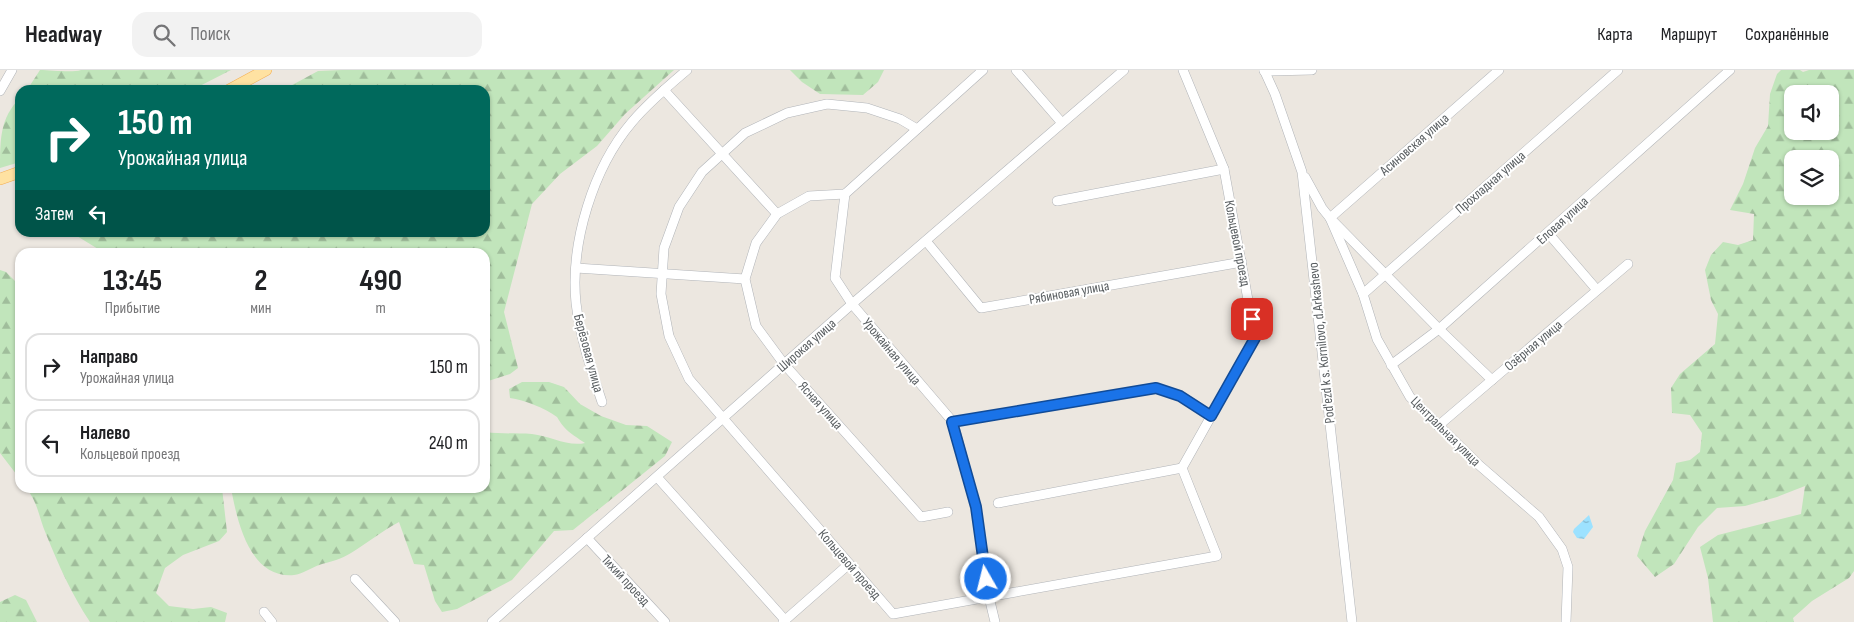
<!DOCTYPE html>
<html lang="ru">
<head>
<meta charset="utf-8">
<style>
  :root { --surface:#fff; --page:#f2f2f2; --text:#202124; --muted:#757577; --line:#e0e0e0 }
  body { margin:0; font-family:"Sofia Sans Condensed",sans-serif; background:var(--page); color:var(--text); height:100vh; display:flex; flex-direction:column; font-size:19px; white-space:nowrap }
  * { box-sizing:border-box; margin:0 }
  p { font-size:16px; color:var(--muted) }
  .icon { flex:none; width:28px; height:28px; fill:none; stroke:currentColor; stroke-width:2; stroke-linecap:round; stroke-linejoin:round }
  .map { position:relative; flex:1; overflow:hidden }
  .side { position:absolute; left:15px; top:178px; width:475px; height:245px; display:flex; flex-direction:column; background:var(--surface); border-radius:15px; box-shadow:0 1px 4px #0004 }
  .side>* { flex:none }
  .banner { position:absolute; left:15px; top:15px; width:475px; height:152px; border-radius:15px; box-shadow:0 1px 4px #0004; background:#00695c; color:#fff; overflow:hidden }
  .controls { position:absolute; left:1784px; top:15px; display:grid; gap:10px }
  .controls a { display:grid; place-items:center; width:55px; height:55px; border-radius:10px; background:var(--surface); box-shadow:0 1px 4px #0004; font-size:25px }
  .pin { position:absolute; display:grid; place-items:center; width:42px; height:42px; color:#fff; margin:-21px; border-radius:10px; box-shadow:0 2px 8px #0006 }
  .me { position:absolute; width:55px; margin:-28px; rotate:352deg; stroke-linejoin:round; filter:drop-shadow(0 0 4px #0008) }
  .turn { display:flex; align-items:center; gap:18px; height:105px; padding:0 20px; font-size:22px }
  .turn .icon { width:65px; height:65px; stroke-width:2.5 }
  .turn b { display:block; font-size:35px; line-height:42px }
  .then { display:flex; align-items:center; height:48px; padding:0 20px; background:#0003; gap:10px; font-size:19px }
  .eta { display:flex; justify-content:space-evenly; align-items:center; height:85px; text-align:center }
  .eta b { font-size:30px; font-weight:700; line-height:35px }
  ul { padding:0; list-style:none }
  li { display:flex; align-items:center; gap:15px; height:68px; margin:0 10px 8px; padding:0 10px; border:2px solid var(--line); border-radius:15px }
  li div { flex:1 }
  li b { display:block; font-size:19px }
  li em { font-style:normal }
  header { display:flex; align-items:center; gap:30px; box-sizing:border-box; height:70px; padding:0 25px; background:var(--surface); border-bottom:1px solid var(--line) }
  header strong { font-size:24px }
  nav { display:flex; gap:28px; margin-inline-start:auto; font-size:18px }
  .search { width:350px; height:45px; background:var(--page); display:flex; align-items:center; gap:12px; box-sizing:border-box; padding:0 18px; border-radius:15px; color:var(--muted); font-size:19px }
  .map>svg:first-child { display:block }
  .forest { fill:url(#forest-firs); fill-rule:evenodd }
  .water { fill:url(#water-ripples) }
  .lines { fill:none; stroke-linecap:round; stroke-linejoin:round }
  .minor-casing { stroke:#b1b4b8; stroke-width:10 }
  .major-casing { stroke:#f3ae52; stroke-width:12 }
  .minor { stroke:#fff; stroke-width:9 }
  .major { stroke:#ffe2a2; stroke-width:11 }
  .route-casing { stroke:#114b97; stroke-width:12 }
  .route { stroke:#1a73e8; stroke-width:9 }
  .labels { text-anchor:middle; stroke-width:4; stroke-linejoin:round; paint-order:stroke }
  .street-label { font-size:14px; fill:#595e61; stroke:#fff }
</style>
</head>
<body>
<header>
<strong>Headway</strong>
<div class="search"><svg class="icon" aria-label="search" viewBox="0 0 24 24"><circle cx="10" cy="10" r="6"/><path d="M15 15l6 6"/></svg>Поиск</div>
<nav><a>Карта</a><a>Маршрут</a><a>Сохранённые</a></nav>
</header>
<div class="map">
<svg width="1854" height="552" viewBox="0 0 1854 552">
  <defs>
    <pattern id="forest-firs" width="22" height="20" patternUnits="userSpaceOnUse" patternTransform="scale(1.25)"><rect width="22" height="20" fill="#c1e5bb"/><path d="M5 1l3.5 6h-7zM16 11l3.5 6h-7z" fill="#a0bd9b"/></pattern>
    <pattern id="water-ripples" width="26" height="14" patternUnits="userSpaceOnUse" patternTransform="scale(1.25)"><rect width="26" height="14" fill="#9de2ff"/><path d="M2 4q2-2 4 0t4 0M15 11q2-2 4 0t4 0" fill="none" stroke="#83bad2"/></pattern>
  </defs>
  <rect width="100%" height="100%" fill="#ece7e0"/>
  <!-- forest -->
  <g class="forest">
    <path d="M40,0C51,0 72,3 81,0H231L192,20H27Z"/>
    <path d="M342,0H674L625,44L597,76L560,104L532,134L504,242L518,298L510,304L485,312V182H103L72,163L485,162V20H283L318,1Z"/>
    <path d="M790,0H884L878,12L863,25L820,24L802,12Z"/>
    <path d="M1781,0H1800L1803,2L1809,0H1854V501L1849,508L1812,531L1793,548L1794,552H1713L1708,508L1700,477L1718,465L1801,444L1805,416L1777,427L1745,436L1717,438L1698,457L1674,494L1655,507L1637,486L1645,461L1673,410L1676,393L1690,390L1700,382L1702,363L1690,345L1672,343L1671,318L1680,304L1715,274L1718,244L1711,230L1705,200L1711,185L1723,172L1738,175L1753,170L1754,144L1730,140L1743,114L1755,78L1768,56L1770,24L1777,4ZM1792,24H1830V61H1792ZM1792,89H1830V126H1792Z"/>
    <path d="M20,28V92L0,98C0,69 0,48 20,28Z"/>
    <path d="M0,200L6,202L19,215C20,229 16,245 20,258V409L0,383Z"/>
    <path d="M522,312H549L564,317L580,334L601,346L626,355L647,356L672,372L665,386L573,460L554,461L512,510L457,539L442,542L435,531L424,495L414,494L399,452C382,461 367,473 351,483C342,489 329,492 319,495C311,498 302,504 294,505C249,509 237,450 231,418H485V362C501,364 516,363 532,364C550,366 568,377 585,373C578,368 570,364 564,357C561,354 559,350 557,347C545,338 524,330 510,328L509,319Z"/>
    <path d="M26,418H222L227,462L219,471L183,485L165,498L156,523L169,536L193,539L211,537L227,543L225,552H90C72,525 58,494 46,464C39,448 38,432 26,418Z"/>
    <path d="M15,525L26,530L37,552H0V532Z"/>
  </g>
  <!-- water -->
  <path class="water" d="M1589,445L1593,457L1584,469L1577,468L1573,462L1574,459Z"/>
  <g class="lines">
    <defs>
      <g id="minor">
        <path d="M983,0L845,124L835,208L852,234L953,352L1156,318L1181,326L1211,346"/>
        <path d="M1016,0L1062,53"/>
        <path d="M1264,0L1275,24L1302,102L1352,552"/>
        <path d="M1264,1L1312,0"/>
        <path d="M664,20L777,144"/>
        <path d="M0,21L12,0"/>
        <path d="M917,59L900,49L867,38L827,34L787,43L745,63L702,102L679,137L664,178L661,224L669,266L689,309L893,544L1217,486L1182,398L1255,268L1224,99L1183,0"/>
        <path d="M1305,107L1322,138L1330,148L1363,224L1377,269L1410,327L1479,395L1539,447L1562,479L1568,497L1566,552"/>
        <path d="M845,124L809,126L777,144L756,173L745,209L756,256L784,294L921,447L948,442"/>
        <path d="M1057,131L1224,99"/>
        <path d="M1548,163L1597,220"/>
        <path d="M926,171L981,238L1242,192"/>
        <path d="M576,198L745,209"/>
        <path d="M1363,224L1618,0"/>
        <path d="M1391,295L1439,259L1730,0"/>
        <path d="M1492,310L1439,259L1330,148L1499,0"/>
        <path d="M602,332C591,299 580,267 576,233C570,173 593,98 632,52C648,33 668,16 687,0"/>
        <path d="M953,352L976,437L989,527L995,552"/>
        <path d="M1438,356L1628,194"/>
        <path d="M657,407L785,550"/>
        <path d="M998,433L1182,398"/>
        <path d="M587,468L665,552"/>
        <path d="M355,509L395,552"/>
        <path d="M264,542L272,552"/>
        <path d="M492,552L852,234L1124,0"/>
        <path d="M783,552L849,494"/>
      </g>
      <g id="major">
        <path d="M229,20L266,0"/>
        <path d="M0,109L20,102"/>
      </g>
    </defs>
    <!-- minor casing -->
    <use href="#minor" class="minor-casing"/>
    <!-- major casing -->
    <use href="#major" class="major-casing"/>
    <!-- minor -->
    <use href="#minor" class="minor"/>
    <!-- major -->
    <use href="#major" class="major"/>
  </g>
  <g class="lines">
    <defs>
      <path id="route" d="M986,509L976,437L952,352L1156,318L1180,326L1211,346L1255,268L1252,249"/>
    </defs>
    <!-- route casing -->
    <use href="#route" class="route-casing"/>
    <!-- route -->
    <use href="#route" class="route"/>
  </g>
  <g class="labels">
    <!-- street labels -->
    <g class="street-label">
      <text transform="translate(1414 74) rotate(-41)" y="5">Асиновская улица</text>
      <text transform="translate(1490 112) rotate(-41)" y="5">Прохладная улица</text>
      <text transform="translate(1562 150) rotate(-42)" y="5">Еловая улица</text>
      <text transform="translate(1238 173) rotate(79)" y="5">Кольцевой проезд</text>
      <text transform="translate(1069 222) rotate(-10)" y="5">Рябиновая улица</text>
      <text transform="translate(1321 273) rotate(-96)" y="5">Pod'ezd k s. Kornilovo, d.Arkashevo</text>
      <text transform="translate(806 275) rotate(-41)" y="5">Широкая улица</text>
      <text transform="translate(1533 275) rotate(-40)" y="5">Озёрная улица</text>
      <text transform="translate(892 281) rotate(50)" y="5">Урожайная улица</text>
      <text transform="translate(589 283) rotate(75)" y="5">Берёзовая улица</text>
      <text transform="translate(821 335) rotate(48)" y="5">Ясная улица</text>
      <text transform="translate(1446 361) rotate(45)" y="5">Центральная улица</text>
      <text transform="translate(850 494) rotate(49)" y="5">Кольцевой проезд</text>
      <text transform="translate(626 510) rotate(47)" y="5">Тихий проезд</text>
    </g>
  </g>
</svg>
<div class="controls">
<a><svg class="icon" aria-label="sound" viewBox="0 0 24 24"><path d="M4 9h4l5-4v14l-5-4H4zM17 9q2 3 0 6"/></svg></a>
<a><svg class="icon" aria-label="layers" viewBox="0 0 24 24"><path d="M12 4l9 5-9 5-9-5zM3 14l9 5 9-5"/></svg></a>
</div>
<div class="pin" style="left:1252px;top:249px;background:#d93025"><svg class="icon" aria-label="arrive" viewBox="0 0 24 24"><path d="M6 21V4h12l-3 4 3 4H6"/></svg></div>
<svg class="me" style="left:986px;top:509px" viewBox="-20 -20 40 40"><circle r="17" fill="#1a73e8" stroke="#fff" stroke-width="3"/><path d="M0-11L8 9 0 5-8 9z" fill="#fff"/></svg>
<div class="banner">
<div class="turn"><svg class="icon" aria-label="right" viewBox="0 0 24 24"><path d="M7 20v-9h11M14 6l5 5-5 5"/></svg><div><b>150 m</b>Урожайная улица</div></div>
<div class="then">Затем<svg class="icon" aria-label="left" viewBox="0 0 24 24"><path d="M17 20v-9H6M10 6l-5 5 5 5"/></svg></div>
</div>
<section class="side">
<div class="eta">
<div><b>13:45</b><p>Прибытие</p></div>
<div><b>2</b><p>мин</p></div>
<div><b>490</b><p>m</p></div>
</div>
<ul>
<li><svg class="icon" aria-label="right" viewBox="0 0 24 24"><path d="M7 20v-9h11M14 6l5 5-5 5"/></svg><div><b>Направо</b><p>Урожайная улица</p></div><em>150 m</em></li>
<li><svg class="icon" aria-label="left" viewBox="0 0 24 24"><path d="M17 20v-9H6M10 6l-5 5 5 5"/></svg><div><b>Налево</b><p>Кольцевой проезд</p></div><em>240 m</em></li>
</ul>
</section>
</div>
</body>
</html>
